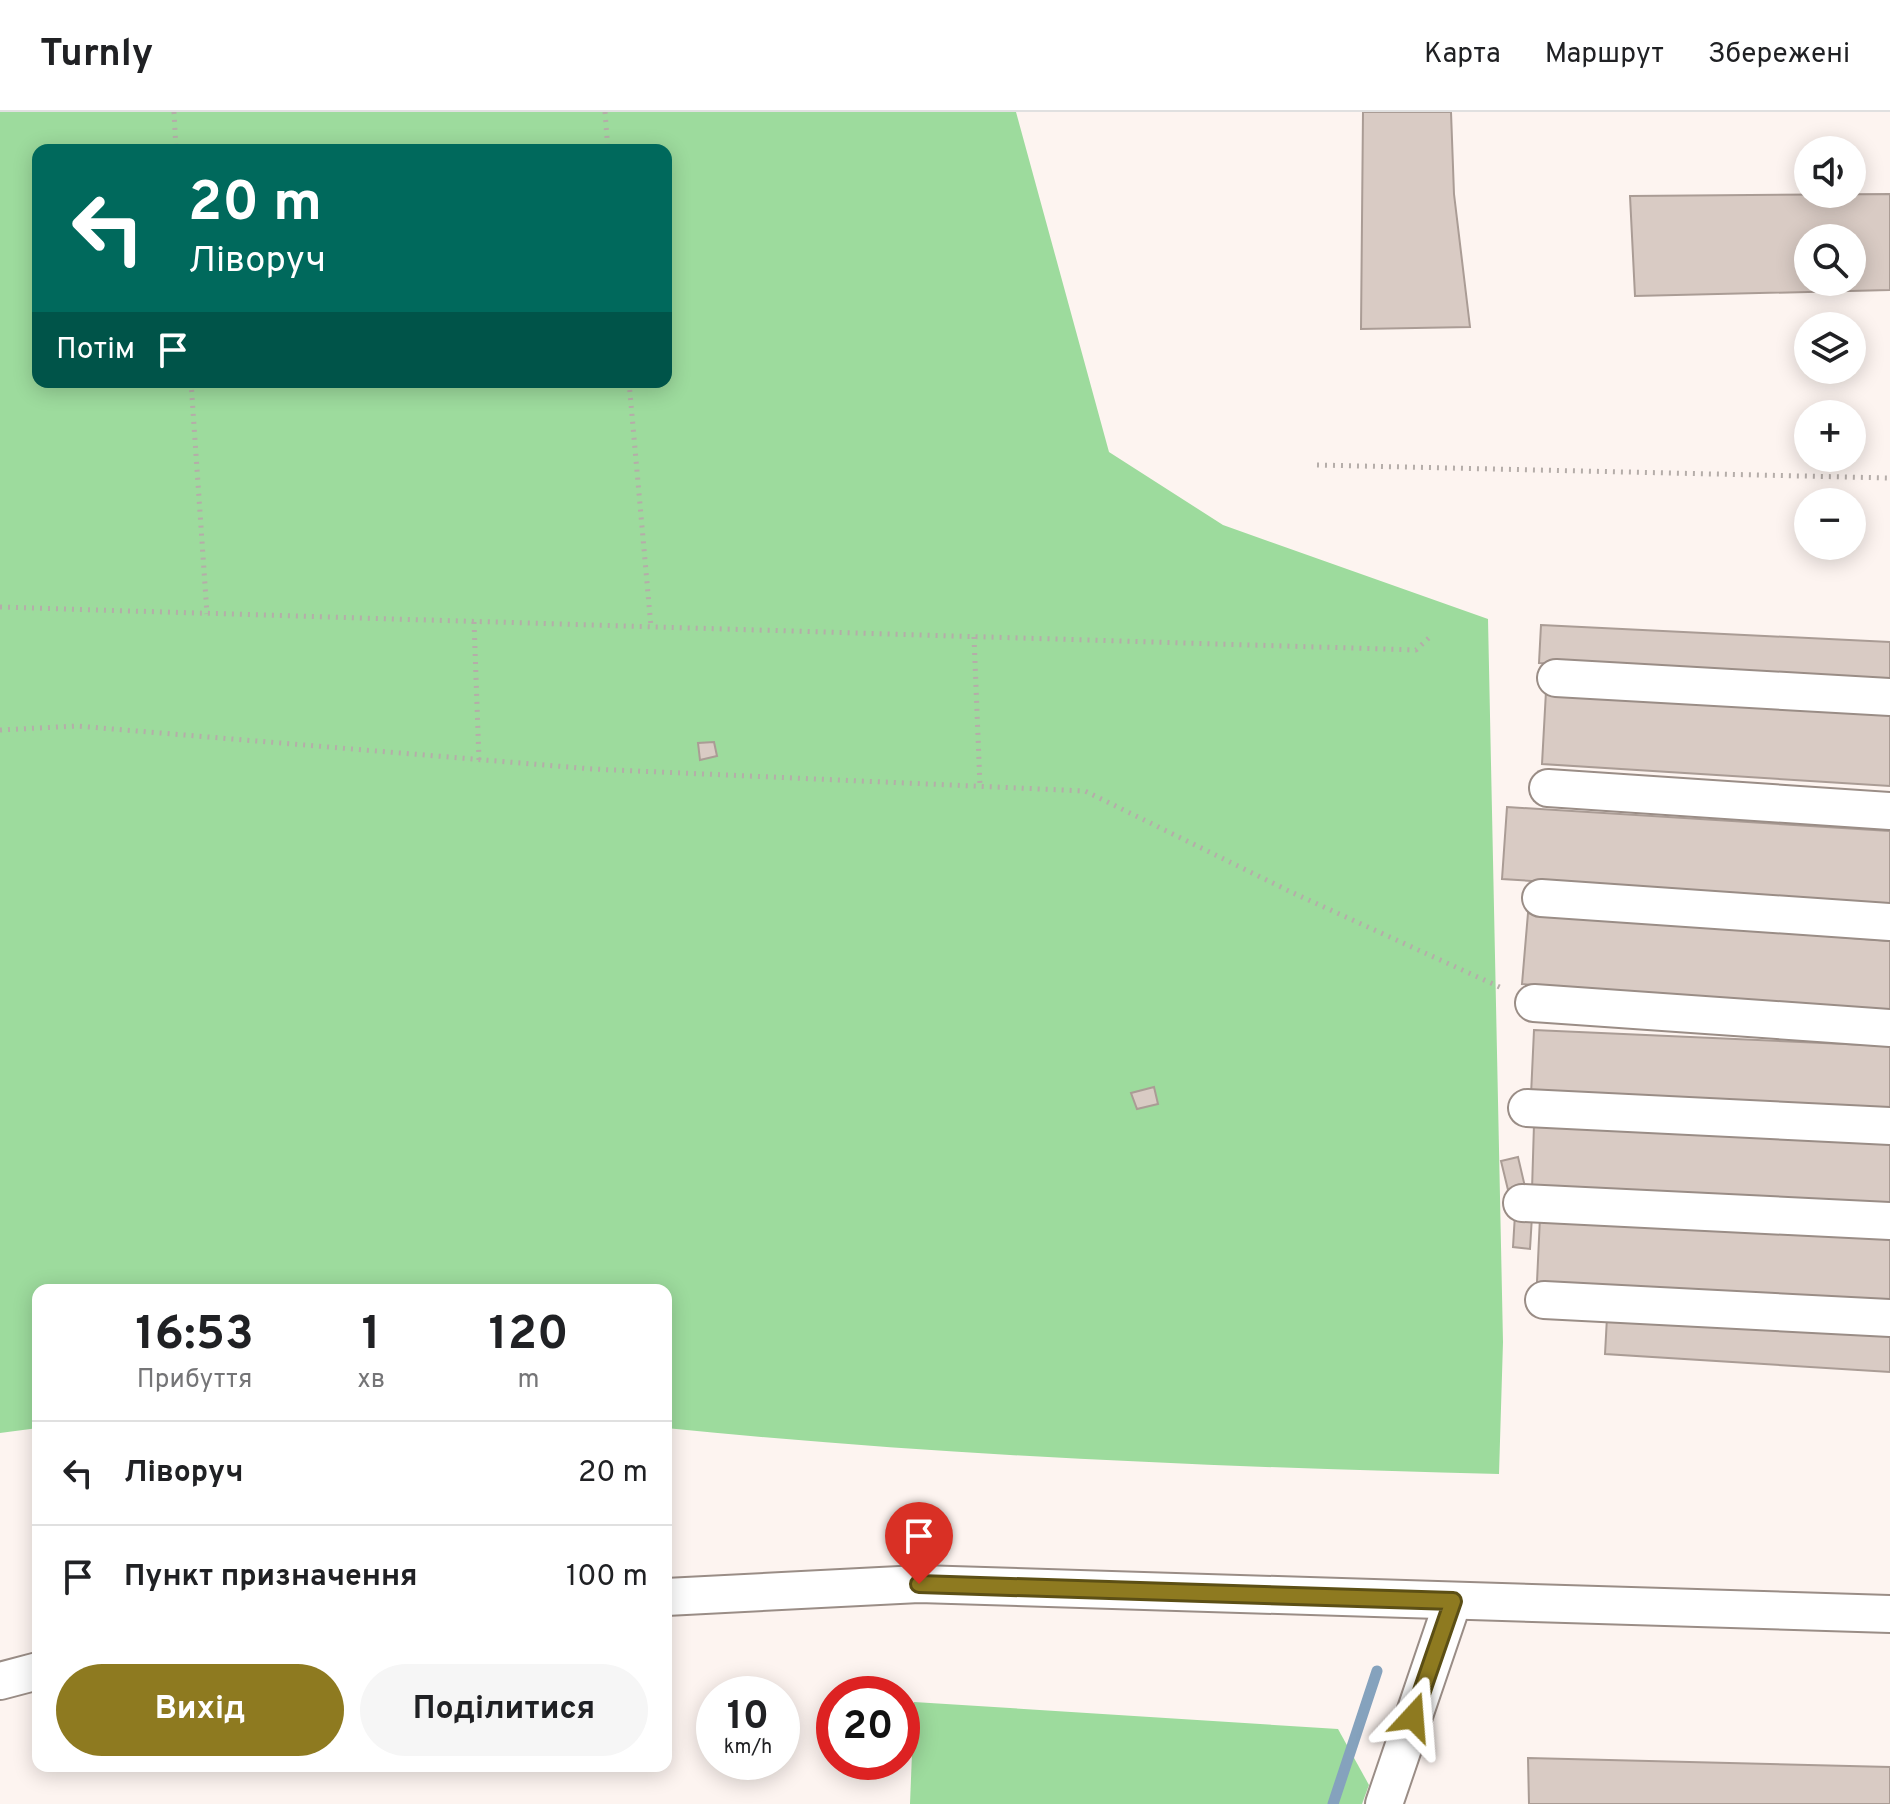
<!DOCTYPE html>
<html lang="uk">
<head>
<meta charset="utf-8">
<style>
  :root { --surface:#fff; --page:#f6f6f6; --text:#202124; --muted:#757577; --line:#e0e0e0; --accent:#8e7a20 }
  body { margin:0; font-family:Overpass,sans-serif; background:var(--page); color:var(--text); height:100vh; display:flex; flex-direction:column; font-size:30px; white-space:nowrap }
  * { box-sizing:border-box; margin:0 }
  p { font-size:26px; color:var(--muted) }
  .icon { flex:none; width:44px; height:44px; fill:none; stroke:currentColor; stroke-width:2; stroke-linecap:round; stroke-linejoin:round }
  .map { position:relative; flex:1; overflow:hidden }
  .drawer { position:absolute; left:32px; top:1172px; width:640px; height:488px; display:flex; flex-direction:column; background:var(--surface); border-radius:16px; box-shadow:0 4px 20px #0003 }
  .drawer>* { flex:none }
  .banner { position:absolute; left:32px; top:32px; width:640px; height:244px; border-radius:16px; box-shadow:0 4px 20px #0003; background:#00695c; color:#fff; overflow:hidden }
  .buttons { position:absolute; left:1794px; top:24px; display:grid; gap:16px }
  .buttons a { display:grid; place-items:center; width:72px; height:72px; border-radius:50%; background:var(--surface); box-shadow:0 4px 20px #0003; font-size:40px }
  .speed { position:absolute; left:696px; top:1564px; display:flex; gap:16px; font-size:40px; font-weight:700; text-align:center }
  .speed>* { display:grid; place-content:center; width:104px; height:104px; border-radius:50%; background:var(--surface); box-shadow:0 4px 20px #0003; line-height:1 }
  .speed small { font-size:20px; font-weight:400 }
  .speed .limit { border:12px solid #d22; background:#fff; color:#111 }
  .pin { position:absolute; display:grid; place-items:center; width:68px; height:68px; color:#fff; margin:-82px -34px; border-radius:50% 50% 50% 0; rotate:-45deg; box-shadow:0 0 8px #0007 }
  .pin .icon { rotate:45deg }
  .me { position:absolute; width:88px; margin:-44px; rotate:19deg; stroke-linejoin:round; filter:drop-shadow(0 0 6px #0008) }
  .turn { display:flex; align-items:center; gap:28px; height:168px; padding:0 24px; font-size:36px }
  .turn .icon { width:104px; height:104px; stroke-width:2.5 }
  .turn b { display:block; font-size:56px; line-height:68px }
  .then { display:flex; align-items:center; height:76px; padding:0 24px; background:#0003; gap:16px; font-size:30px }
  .eta { display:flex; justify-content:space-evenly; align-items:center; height:136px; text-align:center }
  .eta b { font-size:48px; font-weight:700; line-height:56px }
  .button { display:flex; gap:16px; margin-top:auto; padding:16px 24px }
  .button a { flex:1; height:92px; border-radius:48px; background:var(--accent); color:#fff; font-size:32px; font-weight:700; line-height:92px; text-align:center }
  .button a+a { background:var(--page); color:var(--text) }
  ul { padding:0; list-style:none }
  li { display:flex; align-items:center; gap:24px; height:104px; padding:0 24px; border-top:2px solid var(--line) }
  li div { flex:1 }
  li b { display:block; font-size:30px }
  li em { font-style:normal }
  header { display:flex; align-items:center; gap:48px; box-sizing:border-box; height:112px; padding:0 40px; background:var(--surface); border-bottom:2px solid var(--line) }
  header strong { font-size:38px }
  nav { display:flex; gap:44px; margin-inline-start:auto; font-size:28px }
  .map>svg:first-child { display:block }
  .green { fill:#9ddb9d; fill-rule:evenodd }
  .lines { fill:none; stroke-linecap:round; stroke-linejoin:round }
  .stream { stroke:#85a2bd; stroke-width:11 }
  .building { fill:#d9cbc4; stroke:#aa9c95; stroke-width:2; fill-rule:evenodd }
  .minor-casing { stroke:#9a8d86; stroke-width:40 }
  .path { stroke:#b5ada9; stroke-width:5; stroke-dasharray:2 6; stroke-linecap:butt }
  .minor { stroke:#fff; stroke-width:36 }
  .route-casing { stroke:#5c4f15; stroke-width:20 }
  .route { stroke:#8e7a20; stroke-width:14 }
</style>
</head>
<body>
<header>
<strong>Turnly</strong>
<nav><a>Карта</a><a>Маршрут</a><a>Збережені</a></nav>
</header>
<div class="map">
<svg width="1890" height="1692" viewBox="0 0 1890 1692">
  <rect width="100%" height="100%" fill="#fdf4f0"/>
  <!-- green -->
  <g class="green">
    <path d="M0,0H1016L1109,340L1223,413L1488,507L1503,1230L1499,1362C1220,1355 943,1344 666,1316V1178H38V1316L0,1321ZM38,38H666V270H38Z"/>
    <path d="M914,1590L1338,1617L1369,1673L1362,1692H910Z"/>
  </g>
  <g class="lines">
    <!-- stream -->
    <path class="stream" d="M1333,1692L1377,1559"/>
  </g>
  <!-- building -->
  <g class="building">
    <path d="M1363,0H1451L1454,82L1470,215L1361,217Z"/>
    <path d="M1890,82V178L1635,184L1630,84ZM1808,126H1852V170H1808Z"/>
    <path d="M1541,513L1890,530V568L1539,551Z"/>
    <path d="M1546,579L1890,601V674L1542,652Z"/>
    <path d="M714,630L717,644L700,648L698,631Z"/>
    <path d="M1507,695L1890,719V792L1502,767Z"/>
    <path d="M1528,801L1890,829V901L1522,872Z"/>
    <path d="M1534,918L1890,934V999L1531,983Z"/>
    <path d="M1154,975L1158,992L1137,997L1131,981Z"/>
    <path d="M1534,1012L1890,1028V1094L1532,1078Z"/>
    <path d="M1518,1045L1526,1079L1509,1082L1501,1049Z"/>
    <path d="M1515,1102L1532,1104L1530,1137L1513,1135Z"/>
    <path d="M1540,1105L1890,1124V1189L1537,1170Z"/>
    <path d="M1607,1205L1890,1222V1260L1605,1242Z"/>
    <path d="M1528,1646L1890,1655V1692H1529Z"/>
  </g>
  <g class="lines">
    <defs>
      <g id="minor">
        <path d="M1556,566L1890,585"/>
        <path d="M1548,676L1890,699"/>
        <path d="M1541,786L1890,810"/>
        <path d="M1534,891L1890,916"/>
        <path d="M1527,996L1890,1014"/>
        <path d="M1522,1091L1890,1109"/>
        <path d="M1544,1188L1890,1206"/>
        <path d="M666,1485L919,1472L1890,1502"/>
        <path d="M0,1569L38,1559"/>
        <path d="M1384,1692L1453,1489"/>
      </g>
    </defs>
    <!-- minor casing -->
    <use href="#minor" class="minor-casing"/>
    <!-- path -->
    <g class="path">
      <path d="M174,0L176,38"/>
      <path d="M605,0L608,38"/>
      <path d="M191,270L207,502"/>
      <path d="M629,270L651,515"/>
      <path d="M1317,353L1890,366"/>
      <path d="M0,495L1416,538L1433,522"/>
      <path d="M474,510L479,648"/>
      <path d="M974,525L980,674"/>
      <path d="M0,618L77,614L592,657L1085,679L1291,780L1504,877"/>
    </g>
    <!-- minor -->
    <use href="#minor" class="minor"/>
  </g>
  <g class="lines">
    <defs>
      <path id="route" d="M919,1472L1453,1489L1413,1605"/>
    </defs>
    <!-- route casing -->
    <use href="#route" class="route-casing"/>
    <!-- route -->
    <use href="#route" class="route"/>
  </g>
</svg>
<div class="buttons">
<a><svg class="icon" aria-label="sound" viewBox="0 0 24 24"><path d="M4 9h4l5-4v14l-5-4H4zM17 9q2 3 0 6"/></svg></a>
<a><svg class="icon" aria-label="search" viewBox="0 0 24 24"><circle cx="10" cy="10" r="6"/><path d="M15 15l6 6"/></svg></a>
<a><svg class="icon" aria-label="layers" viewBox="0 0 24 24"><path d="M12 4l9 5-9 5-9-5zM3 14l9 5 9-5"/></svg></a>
<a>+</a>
<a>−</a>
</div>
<div class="speed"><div>10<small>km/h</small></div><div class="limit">20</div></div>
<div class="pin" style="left:919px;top:1472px;background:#d93025"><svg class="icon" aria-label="arrive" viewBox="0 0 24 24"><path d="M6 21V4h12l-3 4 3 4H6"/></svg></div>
<svg class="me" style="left:1413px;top:1605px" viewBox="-20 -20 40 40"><path d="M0-17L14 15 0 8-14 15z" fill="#8e7a20" stroke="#fff" stroke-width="4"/></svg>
<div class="banner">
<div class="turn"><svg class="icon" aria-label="left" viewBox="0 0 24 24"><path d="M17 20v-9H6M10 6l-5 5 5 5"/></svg><div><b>20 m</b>Ліворуч</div></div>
<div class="then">Потім<svg class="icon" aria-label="arrive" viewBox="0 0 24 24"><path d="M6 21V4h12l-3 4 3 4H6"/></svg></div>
</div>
<section class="drawer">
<div class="eta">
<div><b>16:53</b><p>Прибуття</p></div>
<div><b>1</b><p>хв</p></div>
<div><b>120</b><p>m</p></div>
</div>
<ul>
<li><svg class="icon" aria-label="left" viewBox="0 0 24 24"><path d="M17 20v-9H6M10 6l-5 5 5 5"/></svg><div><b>Ліворуч</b></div><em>20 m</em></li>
<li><svg class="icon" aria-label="arrive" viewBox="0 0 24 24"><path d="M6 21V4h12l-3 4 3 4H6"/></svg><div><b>Пункт призначення</b></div><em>100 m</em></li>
</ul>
<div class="button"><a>Вихід</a><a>Поділитися</a></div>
</section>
</div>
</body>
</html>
